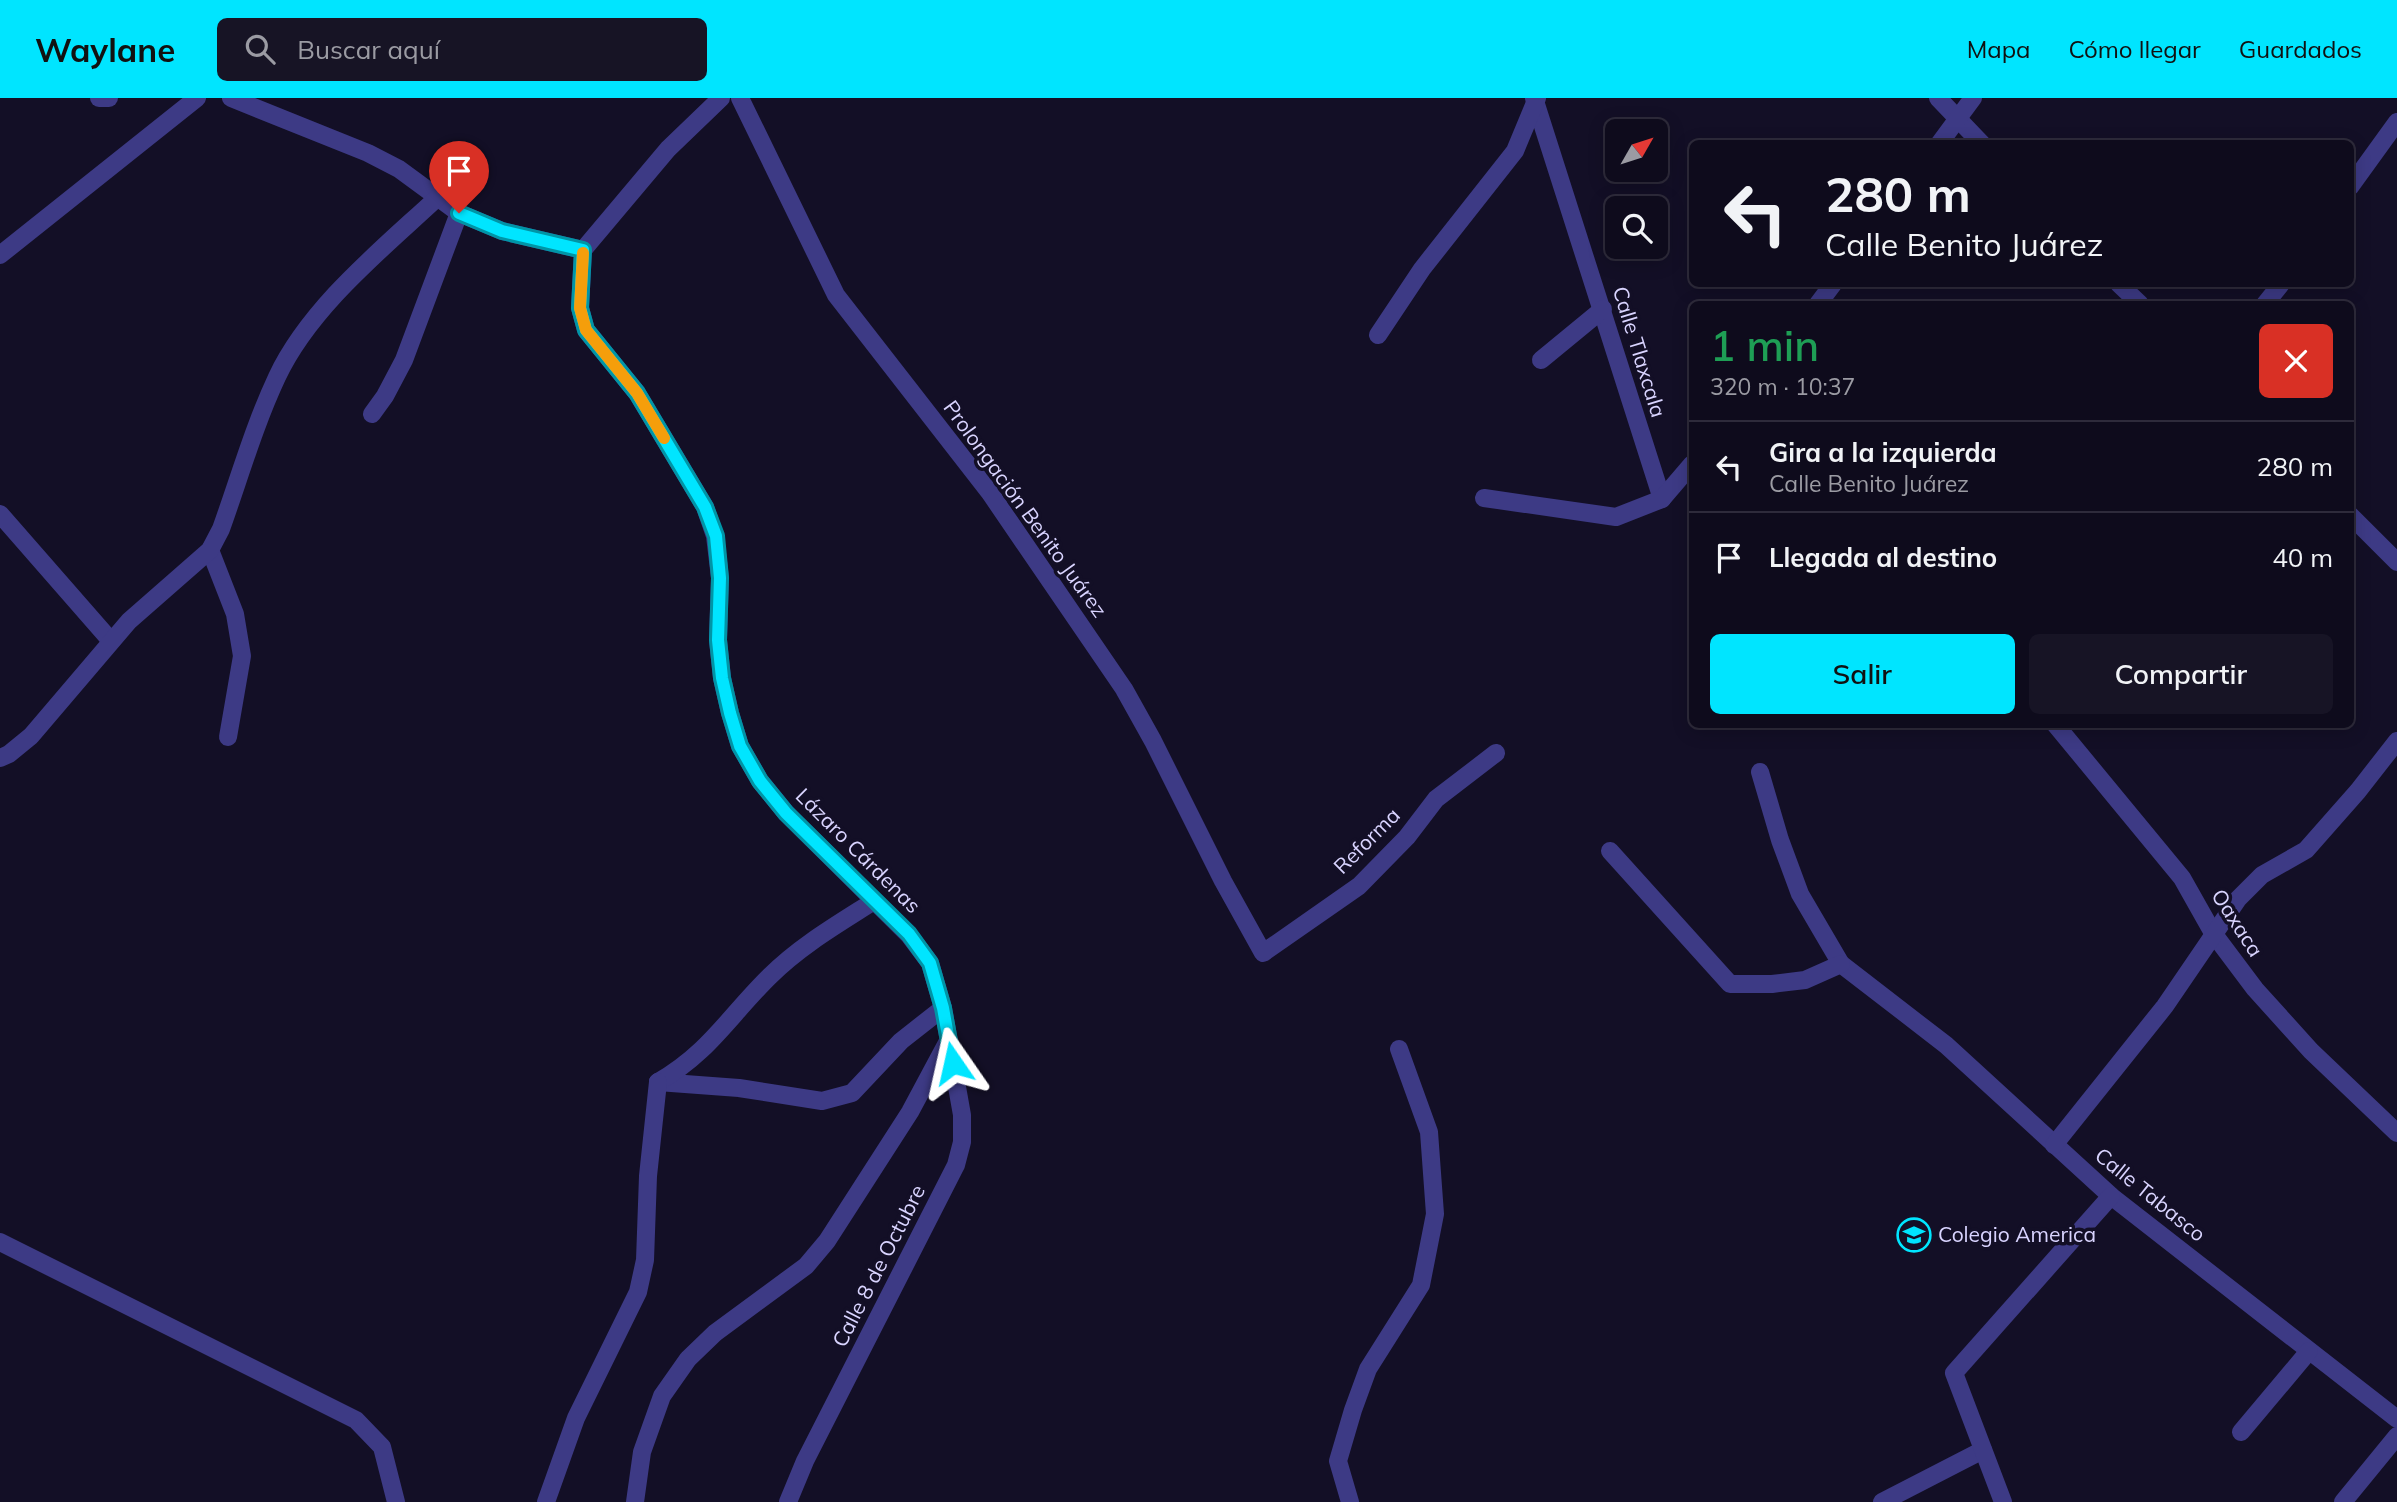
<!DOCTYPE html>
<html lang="es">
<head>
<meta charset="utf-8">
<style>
  :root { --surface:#0e0b1c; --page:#171425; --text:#f1f3f6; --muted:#9b9ba3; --line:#2e2b3b; --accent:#00e5ff }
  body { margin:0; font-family:Mulish,sans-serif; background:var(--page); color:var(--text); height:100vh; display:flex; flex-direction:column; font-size:26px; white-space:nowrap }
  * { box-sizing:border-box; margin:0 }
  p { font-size:23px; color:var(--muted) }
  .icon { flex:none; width:38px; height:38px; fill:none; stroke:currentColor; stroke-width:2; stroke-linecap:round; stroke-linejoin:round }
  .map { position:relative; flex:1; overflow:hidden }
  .drawer { position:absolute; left:1689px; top:203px; width:665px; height:427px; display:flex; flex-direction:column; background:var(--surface); border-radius:10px; box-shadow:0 4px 18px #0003,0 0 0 2px var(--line) }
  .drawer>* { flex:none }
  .hud { position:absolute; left:1689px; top:42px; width:665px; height:147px; border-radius:10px; box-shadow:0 4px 18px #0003,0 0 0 2px var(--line); background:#0e0b1c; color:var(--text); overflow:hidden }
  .needle { width:46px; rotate:51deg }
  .tools { position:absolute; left:1605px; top:21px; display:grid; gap:14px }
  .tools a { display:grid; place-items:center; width:63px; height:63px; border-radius:10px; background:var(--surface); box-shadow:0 4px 18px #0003,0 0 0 2px var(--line); font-size:35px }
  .pin { position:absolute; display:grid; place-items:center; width:60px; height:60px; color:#fff; margin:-72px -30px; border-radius:50% 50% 50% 0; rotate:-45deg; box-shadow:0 0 7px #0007 }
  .pin .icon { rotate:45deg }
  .me { position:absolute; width:77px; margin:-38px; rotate:349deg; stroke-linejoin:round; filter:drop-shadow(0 0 5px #0008) }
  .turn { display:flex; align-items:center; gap:24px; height:147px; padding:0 21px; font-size:32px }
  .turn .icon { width:91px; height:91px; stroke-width:2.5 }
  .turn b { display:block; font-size:49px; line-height:60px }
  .round { display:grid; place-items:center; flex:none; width:74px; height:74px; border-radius:10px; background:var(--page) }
  .head { display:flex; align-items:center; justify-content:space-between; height:119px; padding:0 21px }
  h1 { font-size:42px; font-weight:600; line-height:52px; color:#1e9e55 }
  .button { display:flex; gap:14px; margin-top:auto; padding:14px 21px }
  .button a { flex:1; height:80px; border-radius:10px; background:var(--accent); color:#111; font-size:28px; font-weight:600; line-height:80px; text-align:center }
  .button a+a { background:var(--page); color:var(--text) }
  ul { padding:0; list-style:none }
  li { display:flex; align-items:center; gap:21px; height:91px; padding:0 21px; border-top:2px solid var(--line) }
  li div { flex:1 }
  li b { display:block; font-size:26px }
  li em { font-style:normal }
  header { display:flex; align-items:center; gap:42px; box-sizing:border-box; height:98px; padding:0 35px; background:var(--accent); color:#111 }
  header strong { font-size:33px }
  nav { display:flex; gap:38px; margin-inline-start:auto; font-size:24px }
  .search { width:490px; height:63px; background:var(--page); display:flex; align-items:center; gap:18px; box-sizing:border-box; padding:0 24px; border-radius:10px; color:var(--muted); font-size:26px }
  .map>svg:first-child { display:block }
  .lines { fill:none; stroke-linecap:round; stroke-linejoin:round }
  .street { stroke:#3d3a85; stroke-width:18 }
  .route-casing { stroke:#0095a6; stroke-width:18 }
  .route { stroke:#00e5ff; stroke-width:12 }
  .slow { stroke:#f59e0b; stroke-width:12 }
  .labels { text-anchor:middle; stroke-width:7; stroke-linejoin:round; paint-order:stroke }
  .street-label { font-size:21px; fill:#d9d4ff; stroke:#130f26 }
  .poi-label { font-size:21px; fill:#d9d4ff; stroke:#130f26; text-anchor:start }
</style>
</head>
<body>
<header>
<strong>Waylane</strong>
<div class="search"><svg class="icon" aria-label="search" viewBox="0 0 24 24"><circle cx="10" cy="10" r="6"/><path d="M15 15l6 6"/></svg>Buscar aquí</div>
<nav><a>Mapa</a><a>Cómo llegar</a><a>Guardados</a></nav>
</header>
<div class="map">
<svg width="2397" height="1404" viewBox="0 0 2397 1404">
  <rect width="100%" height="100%" fill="#130f26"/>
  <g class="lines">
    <!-- street -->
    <g class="street">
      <path d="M99,0H109"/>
      <path d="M231,0L368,55L399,71L459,115L502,133L583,152"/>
      <path d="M740,0L836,197L990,395L1124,591L1153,643L1223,783L1263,855L1359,788L1407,739L1436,701L1496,655"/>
      <path d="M1534,0L1662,401"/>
      <path d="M1938,0L1982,46"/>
      <path d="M1939,46L1973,0"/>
      <path d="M2350,89L2397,24"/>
      <path d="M583,152L580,210L586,232L637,295L705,409L715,438L720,480L718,542L722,580L730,615L740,648L760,683L786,715L909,837L930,865L943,910L962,1017V1044L956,1067L805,1363L788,1404"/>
      <path d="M583,152L668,51L721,0"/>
      <path d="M0,157L197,0"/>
      <path d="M2119,186L2140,206"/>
      <path d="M1818,206L1833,186"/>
      <path d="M2265,206L2281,186"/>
      <path d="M1378,237L1422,171L1515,53L1537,0"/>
      <path d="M1541,262L1603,211"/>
      <path d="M372,316L385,298L404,262L459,115"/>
      <path d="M1484,400L1616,419L1662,401L1692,366"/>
      <path d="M0,416L111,543"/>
      <path d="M2350,417L2397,464"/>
      <path d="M210,452L235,516L242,558L228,639"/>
      <path d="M2055,626L2182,780L2213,835L2255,891L2311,953L2397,1035"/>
      <path d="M0,660L9,656L31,638L129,523L210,452L221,431C239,381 254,328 277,279C310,209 381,152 437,100"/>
      <path d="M1760,674L1780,742L1800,796L1841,866L1946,947L2111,1098L2397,1321"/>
      <path d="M1610,753L1730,886H1772L1805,882L1841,866"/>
      <path d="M658,984L739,990L822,1003L852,995L901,943L943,910"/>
      <path d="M658,984C709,955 730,917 770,878C800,848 838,826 874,803"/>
      <path d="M2054,1047L2165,908L2238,801L2262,777L2306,752L2358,693L2397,643"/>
      <path d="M0,1144L356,1322L382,1349L396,1404"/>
      <path d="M2241,1334L2309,1253"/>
      <path d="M546,1404L576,1320L638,1194L645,1162L648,1078L658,984"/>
      <path d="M635,1404L642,1354L662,1298L688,1261L715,1235L806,1168L827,1143L910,1014L948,943"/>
      <path d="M1350,1404L1338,1363L1353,1312L1368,1271L1421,1187L1435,1116L1429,1034L1399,951"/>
      <path d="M1882,1404L1983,1352"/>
      <path d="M2003,1404L1954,1275L2111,1098"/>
      <path d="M2343,1404L2397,1338"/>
    </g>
  </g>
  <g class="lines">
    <defs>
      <path id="route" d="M459,115L502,133L583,152L580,210L586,232L637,295L705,409L716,438L720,480L718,542L722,580L730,615L740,648L760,683L786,715L909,836L930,865L943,910L953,965"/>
    </defs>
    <!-- route casing -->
    <use href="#route" class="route-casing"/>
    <!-- route -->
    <use href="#route" class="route"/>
    <!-- slow -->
    <path class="slow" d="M583,155L580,210L586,232L637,295L664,340"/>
  </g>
  <!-- icons -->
  <defs>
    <symbol id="school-ring" viewBox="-11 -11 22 22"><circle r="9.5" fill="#130f26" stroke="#00e5ff" stroke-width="1.5"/><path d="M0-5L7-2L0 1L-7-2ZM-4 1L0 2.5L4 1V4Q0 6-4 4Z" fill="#00e5ff"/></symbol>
  </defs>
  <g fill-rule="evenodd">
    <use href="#school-ring" x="1895" y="1118" width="38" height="38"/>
  </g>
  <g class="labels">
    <!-- street labels -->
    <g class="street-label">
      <text transform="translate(1639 254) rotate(73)" y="7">Calle Tlaxcala</text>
      <text transform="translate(1025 411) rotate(54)" y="7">Prolongación Benito Juárez</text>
      <text transform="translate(1367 743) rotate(-45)" y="7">Reforma</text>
      <text transform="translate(858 753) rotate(45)" y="7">Lázaro Cárdenas</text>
      <text transform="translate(2237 825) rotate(57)" y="7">Oaxaca</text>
      <text transform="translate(2150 1097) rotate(39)" y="7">Calle Tabasco</text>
      <text transform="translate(879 1168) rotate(-63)" y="7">Calle 8 de Octubre</text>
    </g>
    <!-- poi labels -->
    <g class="poi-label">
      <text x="1938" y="1144">Colegio America</text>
    </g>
  </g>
</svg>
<div class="tools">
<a><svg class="needle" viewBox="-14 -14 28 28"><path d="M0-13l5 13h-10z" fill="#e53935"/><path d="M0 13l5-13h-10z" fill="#9b9ba3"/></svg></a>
<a><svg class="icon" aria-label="search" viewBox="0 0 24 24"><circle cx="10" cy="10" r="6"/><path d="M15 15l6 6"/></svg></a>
</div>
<div class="pin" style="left:459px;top:115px;background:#d93025"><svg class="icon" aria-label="arrive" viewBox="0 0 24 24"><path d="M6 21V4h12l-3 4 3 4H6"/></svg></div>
<svg class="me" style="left:953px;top:965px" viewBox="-20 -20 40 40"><path d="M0-17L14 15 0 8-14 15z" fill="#00e5ff" stroke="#fff" stroke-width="4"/></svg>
<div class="hud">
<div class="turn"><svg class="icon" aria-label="left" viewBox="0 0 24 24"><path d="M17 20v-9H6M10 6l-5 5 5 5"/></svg><div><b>280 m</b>Calle Benito Juárez</div></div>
</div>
<section class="drawer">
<div class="head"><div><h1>1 min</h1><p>320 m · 10:37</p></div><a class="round" style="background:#d93025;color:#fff"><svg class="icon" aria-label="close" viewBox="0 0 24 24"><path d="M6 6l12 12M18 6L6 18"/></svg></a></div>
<ul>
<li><svg class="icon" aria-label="left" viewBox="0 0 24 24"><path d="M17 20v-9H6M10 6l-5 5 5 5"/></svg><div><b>Gira a la izquierda</b><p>Calle Benito Juárez</p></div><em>280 m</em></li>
<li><svg class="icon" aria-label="arrive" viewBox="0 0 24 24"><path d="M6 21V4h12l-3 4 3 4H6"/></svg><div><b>Llegada al destino</b></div><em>40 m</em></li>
</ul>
<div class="button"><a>Salir</a><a>Compartir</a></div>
</section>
</div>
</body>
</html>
